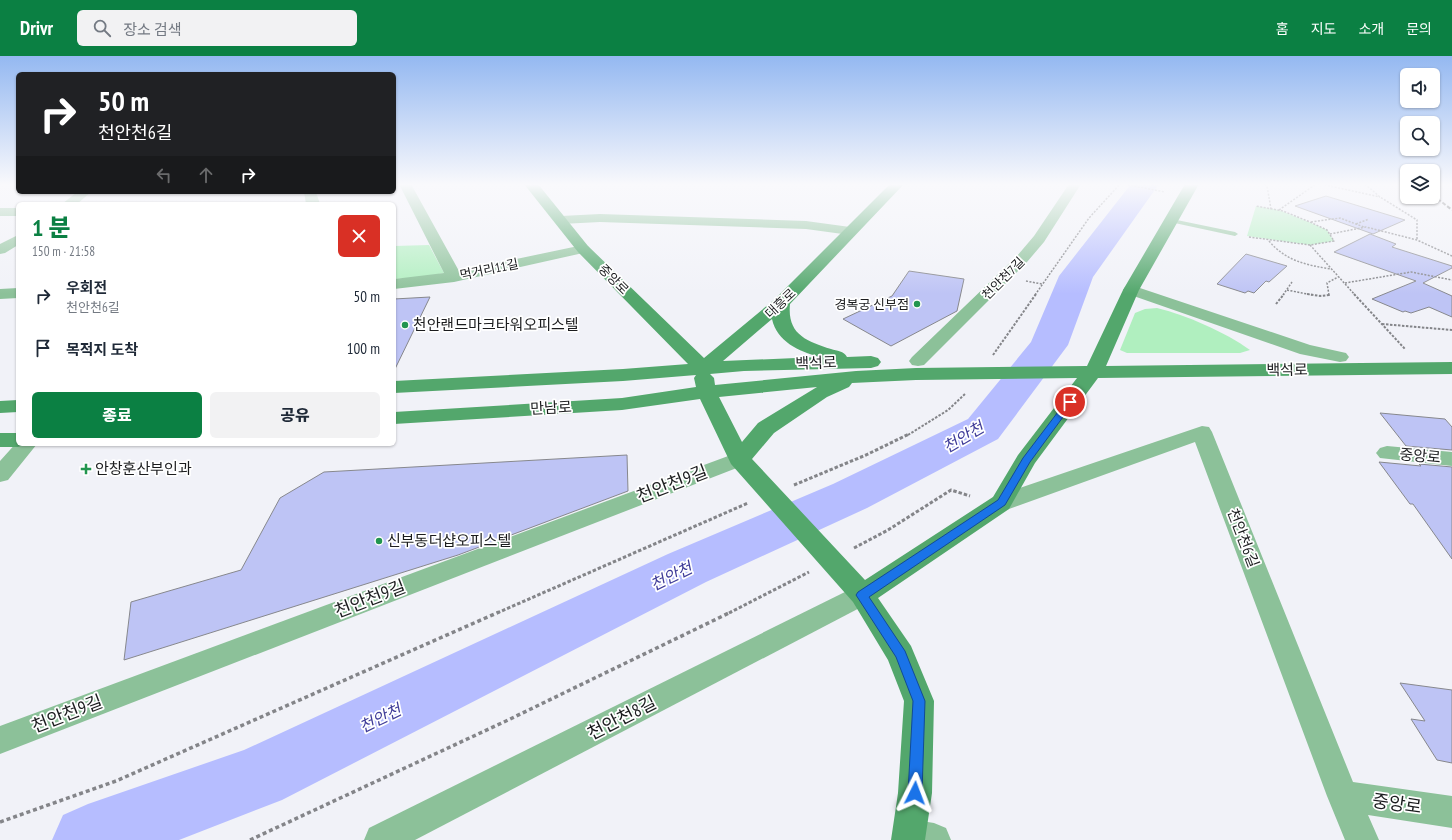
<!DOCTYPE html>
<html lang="ko">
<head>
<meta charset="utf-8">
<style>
  :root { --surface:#fff; --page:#f2f2f3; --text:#1f2937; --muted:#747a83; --accent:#0b8043 }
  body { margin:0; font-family:"PT Sans Narrow","Noto Sans KR",sans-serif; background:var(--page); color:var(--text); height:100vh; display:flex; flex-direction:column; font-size:15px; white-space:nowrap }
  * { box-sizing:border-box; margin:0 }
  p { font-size:13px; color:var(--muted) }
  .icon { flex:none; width:22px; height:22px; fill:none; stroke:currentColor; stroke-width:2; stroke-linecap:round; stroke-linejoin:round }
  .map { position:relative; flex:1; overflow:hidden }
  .sheet { position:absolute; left:16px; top:146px; width:380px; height:244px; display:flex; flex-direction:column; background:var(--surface); border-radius:6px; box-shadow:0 1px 3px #0004 }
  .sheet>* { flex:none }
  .top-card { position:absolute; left:16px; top:16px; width:380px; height:122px; border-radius:6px; box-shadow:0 1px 3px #0004; background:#202124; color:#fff; overflow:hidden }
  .tools { position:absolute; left:1400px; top:12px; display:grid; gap:8px }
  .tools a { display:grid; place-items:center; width:40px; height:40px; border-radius:6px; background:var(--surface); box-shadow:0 1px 3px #0004; font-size:20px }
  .pin { position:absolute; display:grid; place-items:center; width:34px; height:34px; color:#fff; margin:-17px; border:2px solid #fff; border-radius:50%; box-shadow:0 1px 4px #0007 }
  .me { position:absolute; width:44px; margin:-22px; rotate:3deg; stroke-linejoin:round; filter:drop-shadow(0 0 3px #0008) }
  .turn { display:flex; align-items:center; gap:14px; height:84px; padding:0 16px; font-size:18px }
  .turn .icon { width:52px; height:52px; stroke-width:2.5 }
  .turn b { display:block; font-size:28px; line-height:34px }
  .lanes { display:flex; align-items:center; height:38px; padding:0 16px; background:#0003; justify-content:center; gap:20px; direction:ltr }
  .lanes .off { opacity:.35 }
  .round { display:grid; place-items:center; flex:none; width:42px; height:42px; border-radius:6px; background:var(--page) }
  .head { display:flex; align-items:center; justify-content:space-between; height:68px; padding:0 16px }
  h1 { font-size:24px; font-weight:800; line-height:30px; color:var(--accent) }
  .primary-button { display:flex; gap:8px; margin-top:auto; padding:8px 16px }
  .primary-button a { flex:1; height:46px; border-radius:6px; background:var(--accent); color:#fff; font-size:16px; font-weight:800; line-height:46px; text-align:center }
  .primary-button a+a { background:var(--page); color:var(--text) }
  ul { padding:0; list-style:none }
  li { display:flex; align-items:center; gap:12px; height:52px; padding:0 16px }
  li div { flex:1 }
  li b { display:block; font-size:15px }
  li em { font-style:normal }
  header { display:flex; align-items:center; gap:24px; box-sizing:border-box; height:56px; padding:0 20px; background:var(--accent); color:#fff }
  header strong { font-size:19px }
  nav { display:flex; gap:22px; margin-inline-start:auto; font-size:14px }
  .search { width:280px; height:36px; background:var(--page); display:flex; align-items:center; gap:10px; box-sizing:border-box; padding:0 14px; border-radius:6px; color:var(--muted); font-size:15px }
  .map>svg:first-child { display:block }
  .green { fill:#b0efbf }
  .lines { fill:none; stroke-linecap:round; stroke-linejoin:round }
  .river { fill:#b6bdff; fill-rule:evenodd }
  .building { fill:#bec4f5; stroke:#87888d }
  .path-far3 { stroke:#848589; stroke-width:1.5; stroke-dasharray:2 1.5; stroke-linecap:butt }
  .path-far2 { stroke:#848589; stroke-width:2; stroke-dasharray:2.5 1.5; stroke-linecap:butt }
  .path-far1 { stroke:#848589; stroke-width:3; stroke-dasharray:3.5 2; stroke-linecap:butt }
  .path { stroke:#848589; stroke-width:3.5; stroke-dasharray:4 3; stroke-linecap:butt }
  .lane { fill:#8cc199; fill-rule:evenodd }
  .street { fill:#8cc199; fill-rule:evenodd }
  .secondary { fill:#53a76c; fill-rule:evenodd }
  .rail { stroke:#46474a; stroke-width:2; stroke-dasharray:4 2; stroke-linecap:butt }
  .route { fill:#1a73e8; stroke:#114b97 }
  .poi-dot { fill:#22954f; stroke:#fff; stroke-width:1.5 }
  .labels { text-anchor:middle; stroke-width:3.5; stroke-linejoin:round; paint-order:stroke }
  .far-street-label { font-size:13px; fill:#1b1c1e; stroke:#fff }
  .far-poi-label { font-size:13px; fill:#1b1c1e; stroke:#fff; text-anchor:end }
  .poi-label { font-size:15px; fill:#1b1c1e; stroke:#fff; text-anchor:start }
  .street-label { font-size:15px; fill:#1b1c1e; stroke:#fff }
  .water-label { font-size:16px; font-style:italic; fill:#3e3b98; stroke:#fff }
  .near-street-label { font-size:18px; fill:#1b1c1e; stroke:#fff }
</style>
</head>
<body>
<header>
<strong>Drivr</strong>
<div class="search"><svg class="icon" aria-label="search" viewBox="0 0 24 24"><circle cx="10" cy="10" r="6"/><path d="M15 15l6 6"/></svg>장소 검색</div>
<nav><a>홈</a><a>지도</a><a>소개</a><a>문의</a></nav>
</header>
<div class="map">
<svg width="1452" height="784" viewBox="0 0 1452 784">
  <rect width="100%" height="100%" fill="#f1f2f8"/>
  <!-- green -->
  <g class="green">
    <path d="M1256,150L1279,154L1309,166L1327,174L1334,185L1310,189L1247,180Z"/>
    <path d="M429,189L444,217L422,221L394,223V190Z"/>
    <path d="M1157,252C1186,259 1225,276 1250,294L1240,297H1127L1120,294L1135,257L1145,253Z"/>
  </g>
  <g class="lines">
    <!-- river -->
    <path class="river" d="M1131,128H1159L1093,221L1068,289L998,383L867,452L706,526L282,744L179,784H52L63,759L88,748L244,694L668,498L833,428L968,363L1031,286L1059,220Z"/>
  </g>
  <!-- building -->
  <g class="building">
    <path d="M1326,140L1405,164L1373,178L1295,150Z"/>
    <path d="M1370,178L1396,188L1392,191L1452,210V212L1423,227L1452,240V261L1429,251L1411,257L1405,255L1403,256L1372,243L1416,225L1334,196Z"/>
    <path d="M1246,198L1287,210L1269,226L1266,225L1254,237L1248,235L1245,237L1217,228Z"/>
    <path d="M909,215L964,223L957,255L891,290L843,263L892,240Z"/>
    <path d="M430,241L394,315V243Z"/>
    <path d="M1380,357L1445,363L1452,371V394L1406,390Z"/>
    <path d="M627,399L628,435L458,499L124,604L131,546L241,514L280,442L324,416Z"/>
    <path d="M1379,406L1421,410L1419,408L1452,411V503L1413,448H1410Z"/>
    <path d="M1400,627L1452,634V707L1437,704L1411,663L1425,665Z"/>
  </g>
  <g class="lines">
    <!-- path-far3 -->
    <g class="path-far3">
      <path d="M1124,128L1165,136"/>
      <path d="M1265,128L1267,130L1271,153"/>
      <path d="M1321,128L1380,141"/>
      <path d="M1365,128L1380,141L1417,164V184"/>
      <path d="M1279,154L1316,128"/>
      <path d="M1311,166L1340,162L1364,171"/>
      <path d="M1356,168L1369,163"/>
      <path d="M1330,178L1366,171L1417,184L1452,200"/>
      <path d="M1249,181L1310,189L1334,185L1327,174L1310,166L1283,155L1256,150"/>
      <path d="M1269,185C1286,205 1306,209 1331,213"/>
      <path d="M1310,189L1355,239"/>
      <path d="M1026,225L1042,228"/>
      <path d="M1345,227L1411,216L1452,224"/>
      <path d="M1287,234L1312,239"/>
      <path d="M1035,239L1089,162L1120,128"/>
      <path d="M1283,239L1292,226"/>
      <path d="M1329,239L1327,227L1338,221"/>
    </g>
    <!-- path-far2 -->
    <g class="path-far2">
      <path d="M1307,238L1320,240L1329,239V238"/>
      <path d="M1354,238L1405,293"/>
      <path d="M1276,248L1284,238"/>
      <path d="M1382,268L1452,274"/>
      <path d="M993,299L1036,238"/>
      <path d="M908,379L948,354L966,337"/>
    </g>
    <!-- path-far1 -->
    <g class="path-far1">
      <path d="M794,429L866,399L909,378"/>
      <path d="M854,492L888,474L951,434L970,440"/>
      <path d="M497,557L748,447"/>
      <path d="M729,557L809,516"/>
    </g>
    <!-- path -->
    <g class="path">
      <path d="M0,766L116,725L499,556"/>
      <path d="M250,784L506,665L731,556"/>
    </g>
    <!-- lane -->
    <path class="lane" d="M1172,163L1235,176L1238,178L1235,180L1170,166V164Z"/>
    <!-- street -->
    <g class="street">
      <path d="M399,128H411L459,215L583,189L588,190L590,193L588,196L583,197L454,226L394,233V223L444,217Z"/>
      <path d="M1069,128H1081L1044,186L1027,206L924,309L918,310L912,309L909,305L912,301L1017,200L1034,180Z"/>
      <path d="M77,136H91L77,148H62Z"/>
      <path d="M304,136H316L320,148H306Z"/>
      <rect x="0" y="152" width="18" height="8"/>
      <path d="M600,158L806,165L850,171L855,172L857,175L855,178L850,179L806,173L600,166L561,168L556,167L554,164L556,161L561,160Z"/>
      <path d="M18,179V189L5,197L0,198V188Z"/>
      <path d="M1131,229L1310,289L1346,297L1349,301L1346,305L1340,306L1300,298L1125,237L1123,234L1125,231Z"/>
      <path d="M18,232V242L0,243V233Z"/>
      <path d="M1202,370L1209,371L1212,376L1353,726L1452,740V772L1368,759L1379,784H1345L1327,740L1195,386L1009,453L1001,455L993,453L990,447L993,441Z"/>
      <path d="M18,385V388H37L8,424L0,426V405Z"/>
      <path d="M1387,390L1452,396V410L1380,402L1376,397L1380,392Z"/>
      <path d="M739,396L747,398L750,403L747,408L0,698V670Z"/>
      <path d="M862,529L871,532L875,539L871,546L415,784H364L369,772L853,532Z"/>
      <path d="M909,763L934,767L946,772L951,784H894L892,780L897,768Z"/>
    </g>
    <!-- secondary -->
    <g class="secondary">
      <path d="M524,128H538L588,190L704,302L775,243L890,128H904L790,248C787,278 806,285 831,293C837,295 844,295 847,301L871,300L878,302L881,306L878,310L871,312L744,315L710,318L714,322L715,329L856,315L916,312L1087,310L1123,234L1185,128H1199L1139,234L1106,310L1452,306V318L1098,322L1035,407L1009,453L878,542L911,590L934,645L932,737L925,784H891L898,737L904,645L888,604L853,546L731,408L700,343L622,354L394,368V356L622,342L696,331L694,322L696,319L623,325L394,337V325L623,313L688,308L578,196ZM772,263C777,286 799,295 819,301L723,305ZM1077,322L1018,399L993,441L865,524L752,403L774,377L827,341L849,331L852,327L916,324ZM817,331L758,367L742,386L719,341Z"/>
      <path d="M18,344V356L0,357V345Z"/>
      <path d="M0,377H18V388H26L18,391H0Z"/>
    </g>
    <!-- rail -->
    <path class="rail" d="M1433,139L1452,154"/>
  </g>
  <!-- sky -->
  <linearGradient id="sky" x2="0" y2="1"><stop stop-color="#94b8f1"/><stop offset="0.54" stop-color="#f9f9fc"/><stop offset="1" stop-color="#f9f9fc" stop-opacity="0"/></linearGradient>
  <rect width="1452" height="238" fill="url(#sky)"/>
  <!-- route -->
  <path class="route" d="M1067,344H1073L1074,346L1030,406L1005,449L869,541L905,595L925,645L922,737L920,741L915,743L910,741L908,737L913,645L896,601L856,539L858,536L998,444L1023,402Z"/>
  <!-- markers -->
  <g class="poi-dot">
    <circle cx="917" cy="248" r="4"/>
    <circle cx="405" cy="269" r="4"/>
    <path d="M84 407h4v4h4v4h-4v4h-4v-4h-4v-4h4z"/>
    <circle cx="379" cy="485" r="4"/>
  </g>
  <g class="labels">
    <!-- far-street labels -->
    <g class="far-street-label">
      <text transform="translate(489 213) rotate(-12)" y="5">먹거리11길</text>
      <text transform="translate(1003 222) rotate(-45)" y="5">천안천7길</text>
      <text transform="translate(614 223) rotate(45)" y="5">중앙로</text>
      <text transform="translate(780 247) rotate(-43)" y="5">대흥로</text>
    </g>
    <!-- far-poi labels -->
    <g class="far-poi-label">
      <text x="909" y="253">경복궁 신부점</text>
    </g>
    <!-- poi labels -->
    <g class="poi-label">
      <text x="413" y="274">천안랜드마크타워오피스텔</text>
      <text x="95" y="418">안창훈산부인과</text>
      <text x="387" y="490">신부동더샵오피스텔</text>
    </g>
    <!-- street labels -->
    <g class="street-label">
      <text transform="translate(816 307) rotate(-2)" y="5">백석로</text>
      <text transform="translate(1287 314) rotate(-1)" y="5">백석로</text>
      <text transform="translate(551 352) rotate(-3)" y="5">만남로</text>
      <text transform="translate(1420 400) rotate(5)" y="5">중앙로</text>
      <text transform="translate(1243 482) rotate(69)" y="5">천안천6길</text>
    </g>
    <!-- water labels -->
    <g class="water-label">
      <text transform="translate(963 381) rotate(-31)" y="6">천안천</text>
      <text transform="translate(671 520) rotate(-26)" y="6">천안천</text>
      <text transform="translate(380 662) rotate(-26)" y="6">천안천</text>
    </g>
    <!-- near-street labels -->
    <g class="near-street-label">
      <text transform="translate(672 428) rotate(-21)" y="6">천안천9길</text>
      <text transform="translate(370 543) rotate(-21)" y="6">천안천9길</text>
      <text transform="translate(67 658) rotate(-21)" y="6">천안천9길</text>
      <text transform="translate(622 662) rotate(-27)" y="6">천안천8길</text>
      <text transform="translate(1397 748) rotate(8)" y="6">중앙로</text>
    </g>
  </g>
</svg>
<div class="tools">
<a><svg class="icon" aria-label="sound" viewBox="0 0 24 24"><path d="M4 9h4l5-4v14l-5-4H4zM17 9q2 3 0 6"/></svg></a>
<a><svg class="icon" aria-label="search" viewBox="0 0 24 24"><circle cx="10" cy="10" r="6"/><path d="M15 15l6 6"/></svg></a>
<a><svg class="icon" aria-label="layers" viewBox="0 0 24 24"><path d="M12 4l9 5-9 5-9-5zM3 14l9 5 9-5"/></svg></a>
</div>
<div class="pin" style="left:1070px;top:346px;background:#d93025"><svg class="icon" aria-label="arrive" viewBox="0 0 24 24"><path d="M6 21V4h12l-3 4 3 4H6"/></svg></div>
<svg class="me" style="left:915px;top:737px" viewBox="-20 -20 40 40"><path d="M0-17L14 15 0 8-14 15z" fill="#1a73e8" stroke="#fff" stroke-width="4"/></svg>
<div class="top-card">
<div class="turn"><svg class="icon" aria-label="right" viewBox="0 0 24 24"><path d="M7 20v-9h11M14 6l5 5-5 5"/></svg><div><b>50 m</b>천안천6길</div></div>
<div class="lanes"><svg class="icon off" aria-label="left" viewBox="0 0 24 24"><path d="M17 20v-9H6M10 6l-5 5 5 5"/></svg><svg class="icon off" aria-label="ahead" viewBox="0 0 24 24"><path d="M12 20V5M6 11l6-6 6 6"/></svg><svg class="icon" aria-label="right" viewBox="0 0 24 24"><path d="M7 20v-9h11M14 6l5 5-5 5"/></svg></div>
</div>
<section class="sheet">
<div class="head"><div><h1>1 분</h1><p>150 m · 21:58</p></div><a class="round" style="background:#d93025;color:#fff"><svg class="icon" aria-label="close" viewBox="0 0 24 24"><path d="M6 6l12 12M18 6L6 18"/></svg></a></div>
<ul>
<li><svg class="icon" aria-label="right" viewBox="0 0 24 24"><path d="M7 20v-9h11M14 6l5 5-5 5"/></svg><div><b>우회전</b><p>천안천6길</p></div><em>50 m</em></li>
<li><svg class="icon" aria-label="arrive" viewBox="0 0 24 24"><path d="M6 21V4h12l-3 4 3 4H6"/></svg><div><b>목적지 도착</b></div><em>100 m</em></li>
</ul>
<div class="primary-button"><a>종료</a><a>공유</a></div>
</section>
</div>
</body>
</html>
